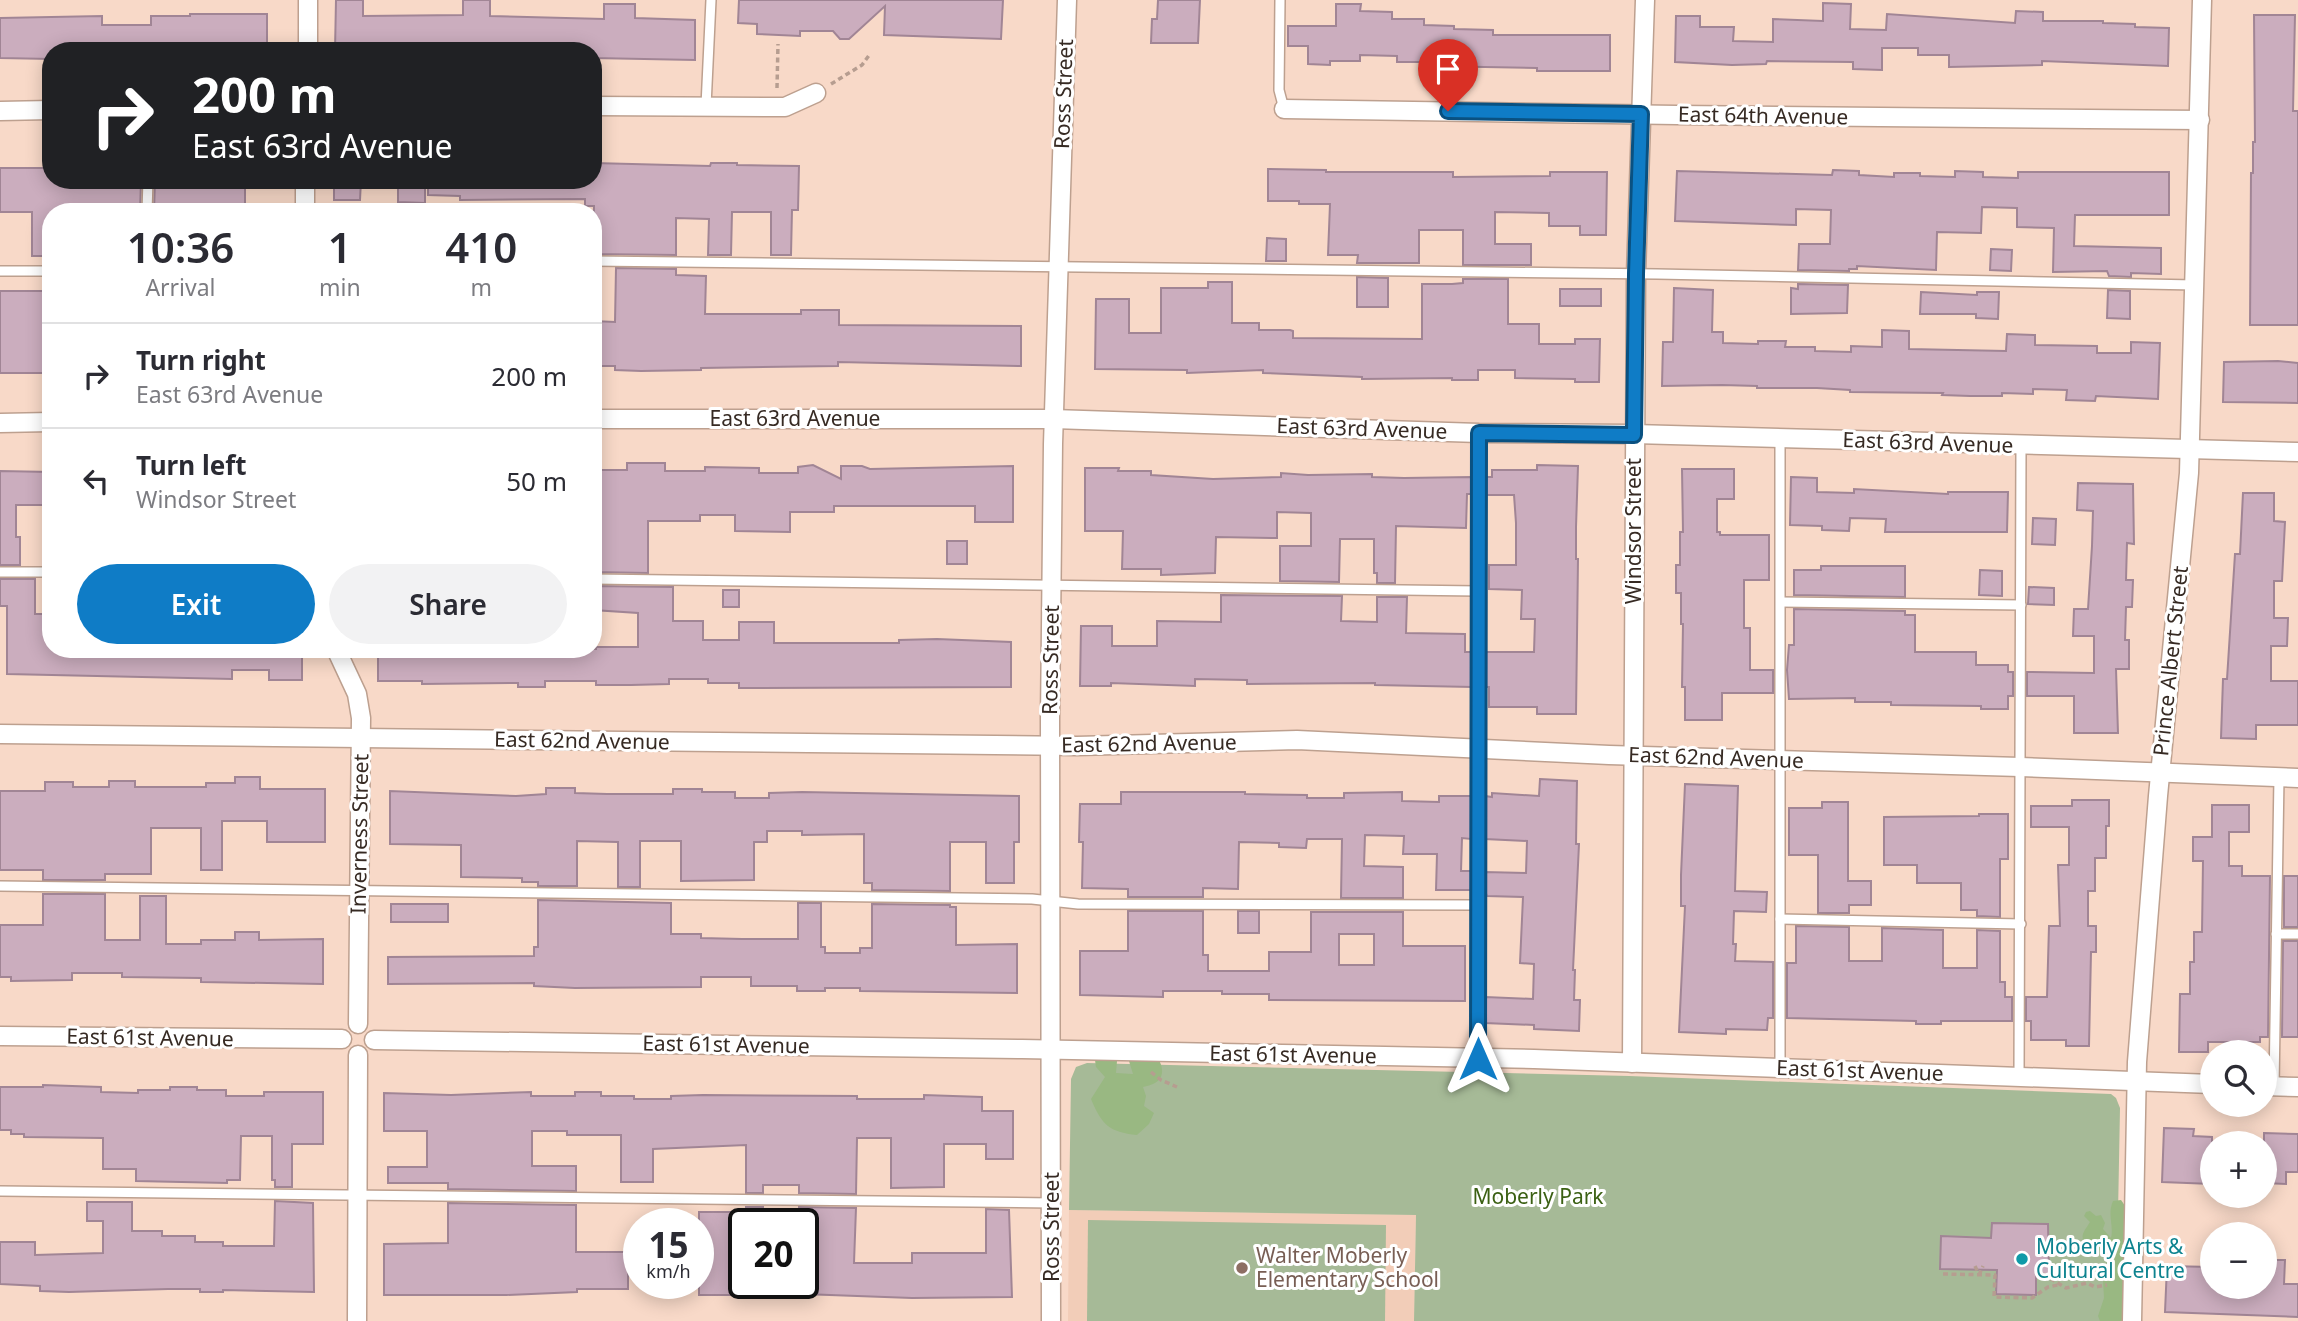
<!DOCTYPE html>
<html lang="en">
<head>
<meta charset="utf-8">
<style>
  :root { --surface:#fff; --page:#f2f2f3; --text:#2b2b33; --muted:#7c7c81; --line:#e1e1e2; --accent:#0f7cc6 }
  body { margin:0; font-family:"Noto Sans",sans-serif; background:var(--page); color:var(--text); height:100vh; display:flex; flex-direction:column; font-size:26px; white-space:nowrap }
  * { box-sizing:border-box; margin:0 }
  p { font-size:23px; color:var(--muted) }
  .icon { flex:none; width:38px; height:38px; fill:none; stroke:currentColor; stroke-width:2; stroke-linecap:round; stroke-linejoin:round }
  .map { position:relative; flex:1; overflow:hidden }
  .details { position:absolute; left:42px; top:203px; width:560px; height:455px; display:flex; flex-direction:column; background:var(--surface); border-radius:28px; box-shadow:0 4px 18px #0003 }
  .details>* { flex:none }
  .hud { position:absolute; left:42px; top:42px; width:560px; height:147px; border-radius:28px; box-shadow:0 4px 18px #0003; background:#202124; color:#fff; overflow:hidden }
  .tools { position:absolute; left:2200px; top:1040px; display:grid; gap:14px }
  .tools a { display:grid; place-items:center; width:77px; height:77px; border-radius:50%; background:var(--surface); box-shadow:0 4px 18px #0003; font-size:35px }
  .speed { position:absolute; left:623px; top:1208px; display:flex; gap:14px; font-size:35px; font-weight:700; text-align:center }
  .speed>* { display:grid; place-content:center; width:91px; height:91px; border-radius:50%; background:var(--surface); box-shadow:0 4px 18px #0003; line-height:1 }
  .speed small { font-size:18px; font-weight:400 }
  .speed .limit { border:4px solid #111; border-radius:10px; background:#fff; color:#111 }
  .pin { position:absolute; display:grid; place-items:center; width:60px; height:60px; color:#fff; margin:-72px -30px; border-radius:50% 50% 50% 0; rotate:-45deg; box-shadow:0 0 7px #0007 }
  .pin .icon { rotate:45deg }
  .me { position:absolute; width:77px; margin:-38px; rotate:0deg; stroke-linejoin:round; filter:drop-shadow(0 0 5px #0008) }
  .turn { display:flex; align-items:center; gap:24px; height:147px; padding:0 35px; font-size:32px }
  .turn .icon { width:91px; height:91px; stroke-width:2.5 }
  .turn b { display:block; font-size:49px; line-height:60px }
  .eta { display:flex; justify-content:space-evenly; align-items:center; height:119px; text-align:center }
  .eta b { font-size:42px; font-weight:600; line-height:49px }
  .primary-button { display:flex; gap:14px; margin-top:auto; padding:14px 35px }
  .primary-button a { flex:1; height:80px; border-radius:42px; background:var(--accent); color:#fff; font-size:28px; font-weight:600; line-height:80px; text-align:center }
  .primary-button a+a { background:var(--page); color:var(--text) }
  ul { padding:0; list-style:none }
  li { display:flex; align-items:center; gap:21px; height:105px; padding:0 35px; border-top:2px solid var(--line) }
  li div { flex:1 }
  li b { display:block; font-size:26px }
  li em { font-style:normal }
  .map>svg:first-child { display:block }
  .built { fill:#f2cdb8 }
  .green { fill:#a6ba97 }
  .forest { fill:#99b882 }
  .building { fill:#cbadbe; stroke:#a18595; stroke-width:2; fill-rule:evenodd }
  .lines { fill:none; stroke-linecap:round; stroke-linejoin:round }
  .lane-casing { stroke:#bda08f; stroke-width:12 }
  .street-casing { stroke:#bda08f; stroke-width:21 }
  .path { stroke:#b69d90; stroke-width:3.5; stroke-dasharray:5 3.5; stroke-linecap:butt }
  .lane { stroke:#fff; stroke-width:9 }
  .street { stroke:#fff; stroke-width:18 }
  .route-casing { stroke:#0a5181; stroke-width:18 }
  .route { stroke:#0f7cc6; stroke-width:12 }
  .culture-dot { fill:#0f9aa8; stroke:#fff; stroke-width:2.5 }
  .education-dot { fill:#8d6e63; stroke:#fff; stroke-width:2.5 }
  .labels { text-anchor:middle; stroke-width:6; stroke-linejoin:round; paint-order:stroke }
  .street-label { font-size:21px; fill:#362a23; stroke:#fff }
  .park-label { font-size:21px; fill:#3b6013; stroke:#fff }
  .culture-label { font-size:21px; fill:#0d838f; stroke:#fff; text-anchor:start }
  .education-label { font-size:21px; fill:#785e54; stroke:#fff; text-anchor:start }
</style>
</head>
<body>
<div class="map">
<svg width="2298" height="1321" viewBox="0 0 2298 1321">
  <rect width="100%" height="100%" fill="#f8d9c8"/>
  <!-- built -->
  <path class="built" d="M1069,1210L1416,1215L1414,1321H1068Z"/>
  <!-- green -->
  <g class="green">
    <path d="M1087,1063L1629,1076L2111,1094L2116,1098L2120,1108L2116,1321H1414L1416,1215L1069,1210L1071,1079L1076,1067Z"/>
    <path d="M1088,1220L1386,1225L1385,1321H1087Z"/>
  </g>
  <!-- forest -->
  <g class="forest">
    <path d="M1100,1055L1112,1057L1117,1061L1116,1073L1133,1074L1129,1061L1134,1056L1158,1058C1167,1074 1161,1084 1143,1087L1146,1096L1144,1106L1154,1113L1149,1124L1137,1135C1109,1132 1102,1125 1091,1099L1105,1077L1096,1067L1095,1060Z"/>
    <path d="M2121,1200C2132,1214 2129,1231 2122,1246L2127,1253L2128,1321H2100L2098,1316L2104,1298L2103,1280L2111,1250L2106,1246L2102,1251L2086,1246C2079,1235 2084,1232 2090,1222L2084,1216L2086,1212L2090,1211L2096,1216L2101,1215L2105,1223L2103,1229L2111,1238C2114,1226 2107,1214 2113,1201Z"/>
  </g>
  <!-- building -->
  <g class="building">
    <path d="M336,0H363V16L463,15V0H490V16L604,19V4H635V18L695,20V60L593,58V51H335Z"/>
    <path d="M739,0H1003L1001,39L884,35L885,6L849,39H840L833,31H800V36L757,34V24L738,23Z"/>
    <path d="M1158,0H1200L1198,43H1151L1152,19H1157Z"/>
    <path d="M1823,3L1851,4L1850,29L1886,30L1887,14L2015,23L2016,11L2043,12V21H2103V23L2135,24V27L2169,28L2168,66L2042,61V65L1949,67V55H1918V48H1882V70L1853,69V62L1767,61L1766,64L1732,65L1675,62L1676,16H1700V27H1734L1733,41L1773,42V19L1823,21Z"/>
    <path d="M1336,4H1361L1360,11L1392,12V19H1424V25L1454,26V29L1493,30V35H1610V71H1537V68L1430,66V62H1397V56L1360,55V61H1330V65L1308,64V46H1288V26H1336Z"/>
    <path d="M190,14H267V51H51V59L0,58V18L102,16V25H151V16H190Z"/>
    <path d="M2254,15H2295L2293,111H2298V325H2250L2251,173H2253V142H2255Z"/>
    <path d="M593,163L710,166L711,163H737V165L799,166L798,210H792L791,255H771V212H732L731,255H708L709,219L676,218V255L593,254L594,206H585V199L460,200V196L428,195V180H593Z"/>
    <path d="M0,168H51V180H141L140,212H51V256H32V212H0Z"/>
    <path d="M1268,169L1326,170V172H1453V177L1550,176V172H1607L1606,235H1580V226H1549V213L1495,212V244H1531V265H1463V230H1419V263H1357L1358,255H1328L1330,204H1299V201H1268Z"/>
    <path d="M1833,170L1859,171V175L1894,177V173H1920V176L1955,177V171L1983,172V177L2018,178V172H2169V215H2075L2074,246L2161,248V274L2131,273V277L2109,276L2107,271L2053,272L2054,228L2017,227V208L1982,207L1981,233L1937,232L1936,270L1857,266V269H1849V271L1798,270L1799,244H1830L1831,210L1796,209V225L1675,221L1677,171L1832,175Z"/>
    <path d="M155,180H245V212H154Z"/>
    <path d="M334,180H361L360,200H334Z"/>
    <path d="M398,180H425V203L398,202Z"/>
    <path d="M1267,238L1286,239V261H1266Z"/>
    <path d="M1991,249L2012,250L2011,271L1990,270Z"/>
    <path d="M616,268L676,269V275L706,276L705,314H801V310H839V325L1021,326V366L838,362V366L701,368V370L641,371L615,370V366H593V321L615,322Z"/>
    <path d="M1357,277L1388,278V307H1357Z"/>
    <path d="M1463,279H1508V324H1539V344H1575V339H1600L1599,382H1575V379L1515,378V370H1478V380H1452V378L1362,379V377L1263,373V370L1187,373V370L1095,369L1096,299H1129V333H1161V288H1208V282H1232V323H1259V330H1290L1293,331V338L1422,339V284H1452L1463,283Z"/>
    <path d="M1798,284L1848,285L1847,313L1791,314V288L1798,289Z"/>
    <path d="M1674,288L1713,290L1712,332H1723V343L1758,344V341H1786L1785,347H1815V351L1851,352V346L1882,347V330L1909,331V349L2006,351L2007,334L2035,335V345L2097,346V353H2131V342L2160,343L2158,399L2096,396L2095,401L2066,400L2067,390L2033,389V394L2002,393V396H1970L1942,395L1943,393L1850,392V390L1817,388H1757V386L1722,385L1662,386L1663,342H1673Z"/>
    <rect x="1560" y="289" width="41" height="17"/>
    <path d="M2108,290L2130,291V319L2107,318Z"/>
    <path d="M0,291H45V336H51V373H0Z"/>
    <path d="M1921,292L1977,295V292H1999L1998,319L1976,318V314H1920Z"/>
    <path d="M2278,361L2298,363V403L2223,402L2224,362Z"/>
    <path d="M627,463H665V471H705V467L759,468V473H798V467L813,465L841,479V466H862L870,469L1013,466V522H975V506H834V512H790V532L735,531V515H700V521H648V573L593,572V470H627Z"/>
    <path d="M1537,465L1578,466L1576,527V559H1578L1576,714H1537V707H1489V687H1486V652H1534L1535,619H1521L1522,590L1489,589V565H1516V523L1514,495H1486V477H1492V470H1537Z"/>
    <path d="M1085,468H1119L1118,471H1151V475L1213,479L1281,477V473L1308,475L1372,474V477L1404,478L1472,477V494H1467L1466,528L1396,526L1395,583H1377V573H1374V539H1340L1339,582L1280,581V546H1311V513L1277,512V538L1216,537L1215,573L1161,575V569H1122L1123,531H1085Z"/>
    <path d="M1682,469H1734V499H1717V532H1720V535H1769V580H1744V628H1750V670H1773V693H1722V720H1685V687H1682L1683,624H1681V593H1676V565H1680V532H1683Z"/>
    <path d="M0,471L51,472V505H16V537H20V565H0Z"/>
    <path d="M1791,477L1817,478V492L1854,493V489L1948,494V492H2008L2007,532H1885L1886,519L1850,518L1849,531L1822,530V526L1790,525Z"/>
    <path d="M2078,483L2133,484L2134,544L2127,543L2126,580H2133L2132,607H2126L2125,640H2129V669H2116L2118,733H2074V696H2027V672L2094,673V636H2073L2074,609H2088L2092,546L2093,511L2077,510Z"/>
    <path d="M2243,493H2274V521L2285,522L2282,581H2274V618H2288L2287,646H2271V681H2298V725H2256V739L2221,738L2223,679H2227L2235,554H2240Z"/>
    <path d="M2033,518L2056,519L2055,545L2032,544Z"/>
    <rect x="947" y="541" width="20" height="23"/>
    <path d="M1821,566H1905V597L1794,595V570H1821Z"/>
    <path d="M1980,570L2002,571V596L1979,595Z"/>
    <path d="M0,579H35V614H51V649H302V680H269V670H232V679L7,674V606H0Z"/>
    <path d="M593,586L673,587V621H703V640H739V622H774V643H899V640L937,639L1011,642V687L739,688V683H708V679H669V684L631,685H596V681H545V687H518V683L422,684V681H378V649H596V647H638V613L593,610Z"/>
    <path d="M2029,587L2054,588V605L2028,604Z"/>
    <rect x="723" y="590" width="16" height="17"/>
    <path d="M1221,595L1342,596L1341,621L1377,622V597H1407L1406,633L1465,634V652H1472V687L1375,685V683L1247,684V680L1195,679V686L1111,683V686H1080L1081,626H1112V646H1157V621L1221,622Z"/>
    <path d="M1794,609L1905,611V615H1915V652H1976V665H2008V672H2013V696H2008V709H1981V706L1891,705V702H1855V698L1789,699L1787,670L1789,645H1794Z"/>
    <path d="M235,777H260V789H325V842H267V821H222V870H201V828H151V874H105V880H43V870H0V791H45V782H73V787H109V781H135V787H206V783H235Z"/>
    <path d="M1540,779L1577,781L1576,844H1579L1573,970H1575L1574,1000H1580L1579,1031L1534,1029V1025L1485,1023L1486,997L1533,999L1534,964L1520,963L1523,897L1487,896L1485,891V872L1526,873L1527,841L1485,839V796L1492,797V793L1539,796Z"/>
    <path d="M1685,784L1738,786L1735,891L1767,892L1766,912L1734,911L1733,944H1736L1735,961L1773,962V1018H1768L1767,1030L1726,1029V1034L1679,1032L1685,906H1681V875Z"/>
    <path d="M546,788H575V793L607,794H673V789H702V792H735V798H769V793L802,792L1019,796V842H1014V883H986V842H950V891L872,890V883H864V834L802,835V831H767V842H754V880L681,881V841H640V887H618V842L577,841V886H538V882H522V878L461,877V845L390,844V791L516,796L546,794Z"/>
    <path d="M1121,792H1245V794L1307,795V798H1344V793L1402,792V801L1439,802V796H1471V839L1462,838L1461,871H1471V890H1436L1437,854H1403L1404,836L1365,835L1364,866L1403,867V898H1341L1342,839H1307L1306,848L1279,847V843L1239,842L1238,889L1203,888V897H1128V889L1082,888L1083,842H1079L1080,804H1121Z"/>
    <path d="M2072,800H2109V826H2106V858H2095V891H2088V926H2096V952H2091L2089,1046H2066V1040H2031V1021H2026V997H2047L2049,926H2060L2058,865H2069V827H2031V806H2072Z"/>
    <path d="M1822,802H1848V881H1871V905H1849V913H1818V855H1789V808H1822Z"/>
    <path d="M2212,805H2249V832H2229V866H2242V876H2270L2268,1037H2260V1042H2208V1052H2179L2180,994H2190V962H2194V932H2202L2203,861H2193V837H2212Z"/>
    <path d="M1979,814H2008V859H2000V917L1977,916V910H1961V883H1917V865H1884V817L1979,816Z"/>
    <rect x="2284" y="876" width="14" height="51"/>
    <path d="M43,894H105V940H140V896H166V944H201V940H235V932H259V940L323,939V984L201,982V978L122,977V973H72V980L11,981V977H0V925H43Z"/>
    <path d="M538,900L671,903V934H701V938L742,939H798V903H821V947H825V953H860V948H872V904L950,905V907H956V945L1017,944V993L860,991V988H825V991H797V986H751V977H701V987L575,988L534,986V983L388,984V957L534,956V947H538Z"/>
    <rect x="391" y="904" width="57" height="18"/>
    <path d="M1128,911H1203V955H1208V971H1269V952H1311V912H1403V946H1465V1001L1269,1000V994H1222V991H1163V997L1080,995V951H1128ZM1339,934H1374V965H1339Z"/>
    <rect x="1238" y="911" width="21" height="22"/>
    <path d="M1796,926L1849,927V961H1882V928L1943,930V968H1977V930L2000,931V982H2005V997H2012V1021H1941V1024H1916V1021L1787,1018V963H1796Z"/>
    <path d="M2283,941H2298V1037H2282Z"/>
    <path d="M43,1085L101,1087V1092L138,1093V1090H170V1087H197V1090H226V1096H264V1092H323V1144H292V1187H275V1180H272V1136H241L240,1180H227V1183L136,1181V1169H103V1138L24,1137V1134H11V1130H0V1087H43Z"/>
    <path d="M531,1092V1096H575V1092H601V1096H634V1099H671V1096L703,1095L857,1096V1099H924V1095L982,1097V1111H1013V1159H986V1144H944V1187L891,1188V1138H857L856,1194L799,1193V1185H763V1193H746V1145L653,1149V1182H621V1135H567V1131H532V1166H576V1191L448,1189V1183H388V1167H427V1131H384V1093L451,1095Z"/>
    <path d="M2164,1128L2194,1129L2193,1136L2212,1137V1184L2162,1182Z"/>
    <path d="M2264,1133L2298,1134V1172H2286V1184L2264,1183Z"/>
    <path d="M275,1201L313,1203L314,1292L223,1290V1292H200V1289H168L69,1292L40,1291V1286L0,1284V1242H35V1255L103,1253V1221H87V1202H132V1231H162V1236H195V1242H223V1246H274Z"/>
    <path d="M448,1203L576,1205V1252H628V1289H577V1292L506,1295H384V1244L448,1243Z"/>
    <rect x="746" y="1207" width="17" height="16"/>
    <path d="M799,1207L856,1208L854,1263H912V1253H986V1209L1009,1210L1012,1297L912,1298L803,1294V1223H799Z"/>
    <rect x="699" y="1212" width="45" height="83"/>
    <path d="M1992,1223L2048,1224L2049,1274H2036V1295L1996,1294L1997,1270L1940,1269L1941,1236L1991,1238Z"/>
    <path d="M2264,1260H2285L2284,1284H2298V1317L2165,1312L2167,1266L2212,1267V1286H2264Z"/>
  </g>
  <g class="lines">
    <defs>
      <g id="lane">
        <path d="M1280,0L1279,90L1284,109"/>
        <path d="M706,106L711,0"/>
        <path d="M147,212L148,180"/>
        <path d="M593,261L1657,274L2195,285"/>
        <path d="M0,271H51"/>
        <path d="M1780,438V1068"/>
        <path d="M0,572H51"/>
        <path d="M593,579L1478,591"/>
        <path d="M1781,602L2021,605"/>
        <path d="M0,886L1032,899L1078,904L1478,905"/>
        <path d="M1780,919L2021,924"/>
        <path d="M2276,934H2298"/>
        <path d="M1478,1059L1479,433"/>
        <path d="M2019,1076L2021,446"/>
        <path d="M2274,1086L2279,777"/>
        <path d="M0,1191L1051,1203"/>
      </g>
      <g id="street">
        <path d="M308,51V0"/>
        <path d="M593,106L785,107L816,93"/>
        <path d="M1284,109L1677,115L2200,120"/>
        <path d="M0,111L51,110"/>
        <path d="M305,212V180"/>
        <path d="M593,419H1053L1479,433L1634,434L2298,452"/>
        <path d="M0,423L51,422"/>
        <path d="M336,649L357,694L361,718L358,1024"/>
        <path d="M0,734L1077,746L1297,740L1609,755L2020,767L2298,778"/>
        <path d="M0,1036L342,1039"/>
        <path d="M374,1040L1022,1049L1534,1059L2212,1084"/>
        <path d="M1632,1063L1636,274L1645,0"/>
        <path d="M2264,1086L2298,1087"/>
        <path d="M357,1321L358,1055"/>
        <path d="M1051,1321L1050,718L1053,444L1067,0"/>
        <path d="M2132,1321L2137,1062L2158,796L2189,473L2202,0"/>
      </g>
    </defs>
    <!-- lane casing -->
    <use href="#lane" class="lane-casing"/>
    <!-- street casing -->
    <use href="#street" class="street-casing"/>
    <!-- path -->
    <g class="path">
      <path d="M831,84L862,65L870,54"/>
      <path d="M777,88L778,44"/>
      <path d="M1151,1072L1161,1080L1177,1087"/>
      <path d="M1975,1266L1979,1275"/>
      <path d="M1943,1274L1995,1275L1994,1297L2032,1298L2048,1287L2058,1285"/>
      <path d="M2043,1274L2066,1288L2087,1283L2095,1287L2107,1285"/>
      <path d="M1979,1275L1983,1266"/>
    </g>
    <!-- lane -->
    <use href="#lane" class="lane"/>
    <!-- street -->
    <use href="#street" class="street"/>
  </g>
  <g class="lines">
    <defs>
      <path id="route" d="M1448,111L1641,114L1636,274L1634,435L1479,433L1478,1059"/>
    </defs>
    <!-- route casing -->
    <use href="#route" class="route-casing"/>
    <!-- route -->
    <use href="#route" class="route"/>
  </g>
  <!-- markers -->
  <circle class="culture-dot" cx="2022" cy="1259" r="7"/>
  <circle class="education-dot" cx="1242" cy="1268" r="7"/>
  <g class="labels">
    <!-- street labels -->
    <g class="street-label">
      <text transform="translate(1064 94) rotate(-88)" y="7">Ross Street</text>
      <text transform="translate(1763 116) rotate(1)" y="7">East 64th Avenue</text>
      <text x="795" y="426">East 63rd Avenue</text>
      <text transform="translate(1362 429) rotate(2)" y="7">East 63rd Avenue</text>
      <text transform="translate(1928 443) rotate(2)" y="7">East 63rd Avenue</text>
      <text transform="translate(1634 531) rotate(-90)" y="7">Windsor Street</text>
      <text transform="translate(1051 660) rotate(-89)" y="7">Ross Street</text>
      <text transform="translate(2171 661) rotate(-84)" y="7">Prince Albert Street</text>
      <text transform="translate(582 741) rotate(1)" y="7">East 62nd Avenue</text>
      <text transform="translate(1149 744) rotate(-1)" y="7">East 62nd Avenue</text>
      <text transform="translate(1716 758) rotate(2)" y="7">East 62nd Avenue</text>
      <text transform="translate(360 834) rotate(-89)" y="7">Inverness Street</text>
      <text transform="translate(150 1038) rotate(1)" y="7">East 61st Avenue</text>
      <text transform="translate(726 1045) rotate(1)" y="7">East 61st Avenue</text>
      <text transform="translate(1293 1055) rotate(1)" y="7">East 61st Avenue</text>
      <text transform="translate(1860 1071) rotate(2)" y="7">East 61st Avenue</text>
      <text transform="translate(1052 1227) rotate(-90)" y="7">Ross Street</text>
    </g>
    <!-- park labels -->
    <g class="park-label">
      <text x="1538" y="1204">Moberly Park</text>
    </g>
    <!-- culture labels -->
    <g class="culture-label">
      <text x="2036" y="1254">Moberly Arts &amp;<tspan x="2036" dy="24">Cultural Centre</tspan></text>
    </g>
    <!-- education labels -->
    <g class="education-label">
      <text x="1256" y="1263">Walter Moberly<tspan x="1256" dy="24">Elementary School</tspan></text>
    </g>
  </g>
</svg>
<div class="tools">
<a><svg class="icon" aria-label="search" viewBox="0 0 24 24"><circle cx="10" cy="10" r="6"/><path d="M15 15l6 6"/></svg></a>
<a>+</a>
<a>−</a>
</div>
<div class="speed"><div>15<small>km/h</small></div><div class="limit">20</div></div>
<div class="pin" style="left:1448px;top:111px;background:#d93025"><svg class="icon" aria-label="arrive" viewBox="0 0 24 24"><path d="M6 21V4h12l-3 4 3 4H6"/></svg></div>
<svg class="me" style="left:1478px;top:1059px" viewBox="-20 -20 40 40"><path d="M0-17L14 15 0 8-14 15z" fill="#0f7cc6" stroke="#fff" stroke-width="4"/></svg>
<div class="hud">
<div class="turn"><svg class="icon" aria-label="right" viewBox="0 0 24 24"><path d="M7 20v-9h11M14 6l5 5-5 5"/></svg><div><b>200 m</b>East 63rd Avenue</div></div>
</div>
<section class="details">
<div class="eta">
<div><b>10:36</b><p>Arrival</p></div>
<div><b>1</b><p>min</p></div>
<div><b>410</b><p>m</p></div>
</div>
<ul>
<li><svg class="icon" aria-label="right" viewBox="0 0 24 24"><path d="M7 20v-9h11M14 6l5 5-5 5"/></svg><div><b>Turn right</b><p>East 63rd Avenue</p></div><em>200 m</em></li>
<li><svg class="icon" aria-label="left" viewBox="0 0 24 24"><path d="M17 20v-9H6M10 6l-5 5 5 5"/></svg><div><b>Turn left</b><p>Windsor Street</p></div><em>50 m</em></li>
</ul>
<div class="primary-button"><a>Exit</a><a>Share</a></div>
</section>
</div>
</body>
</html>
